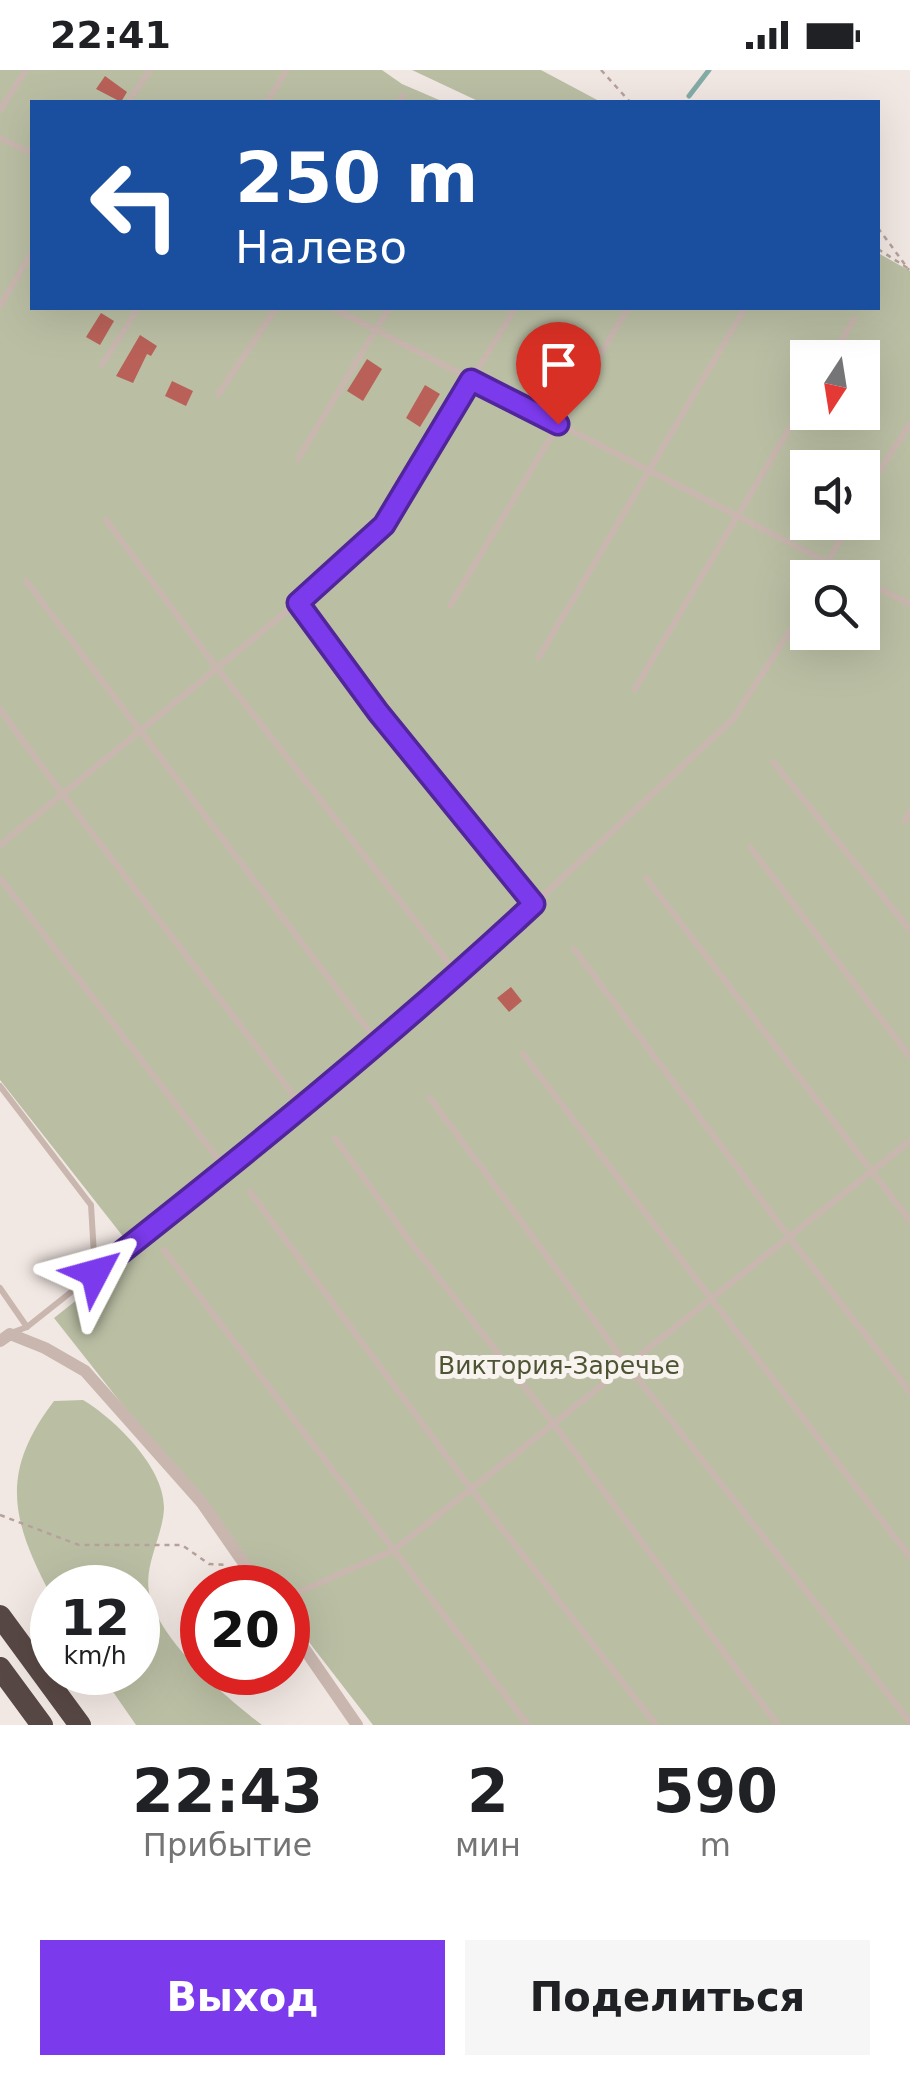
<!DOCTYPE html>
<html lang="ru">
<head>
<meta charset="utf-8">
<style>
  :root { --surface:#fff; --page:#f6f6f6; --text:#202124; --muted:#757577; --accent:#7c3aed }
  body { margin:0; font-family:"DejaVu Sans",sans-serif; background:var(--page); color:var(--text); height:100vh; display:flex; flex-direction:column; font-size:38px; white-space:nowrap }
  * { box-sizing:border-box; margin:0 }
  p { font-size:32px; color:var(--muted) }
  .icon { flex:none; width:55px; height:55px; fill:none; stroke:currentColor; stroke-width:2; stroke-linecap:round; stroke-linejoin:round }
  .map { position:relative; height:1655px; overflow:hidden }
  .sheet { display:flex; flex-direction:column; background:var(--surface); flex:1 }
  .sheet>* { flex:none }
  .hud { position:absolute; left:30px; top:30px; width:850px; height:210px; border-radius:0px; box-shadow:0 10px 40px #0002; background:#1a4fa0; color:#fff; overflow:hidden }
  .needle { width:65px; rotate:192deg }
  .tools { position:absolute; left:790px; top:270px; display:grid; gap:20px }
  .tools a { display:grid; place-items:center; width:90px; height:90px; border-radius:0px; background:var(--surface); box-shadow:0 10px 40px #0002; font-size:50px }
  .speed { position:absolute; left:30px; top:1495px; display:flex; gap:20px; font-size:50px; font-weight:700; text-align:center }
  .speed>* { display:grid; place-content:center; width:130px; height:130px; border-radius:50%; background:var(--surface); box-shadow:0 10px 40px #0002; line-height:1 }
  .speed small { font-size:25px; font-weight:400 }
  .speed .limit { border:15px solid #d22; background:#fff; color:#111 }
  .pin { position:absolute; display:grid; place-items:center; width:85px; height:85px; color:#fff; margin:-102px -42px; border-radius:50% 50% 50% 0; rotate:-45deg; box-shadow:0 0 10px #0007 }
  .pin .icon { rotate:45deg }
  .me { position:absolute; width:110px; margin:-55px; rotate:51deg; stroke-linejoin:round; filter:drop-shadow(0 0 8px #0008) }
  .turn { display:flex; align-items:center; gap:35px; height:210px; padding:0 40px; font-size:45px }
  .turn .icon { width:130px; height:130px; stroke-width:2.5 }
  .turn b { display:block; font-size:70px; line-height:85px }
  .eta { display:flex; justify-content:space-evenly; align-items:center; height:170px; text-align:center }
  .eta b { font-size:60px; font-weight:700; line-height:70px }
  .cta { display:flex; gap:20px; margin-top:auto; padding:20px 40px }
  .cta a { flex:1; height:115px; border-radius:0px; background:var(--accent); color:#fff; font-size:40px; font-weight:700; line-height:115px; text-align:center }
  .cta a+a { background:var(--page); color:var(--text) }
  .status { display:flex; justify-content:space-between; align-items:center; height:70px; padding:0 50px; background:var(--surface); direction:ltr }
  .status svg { height:28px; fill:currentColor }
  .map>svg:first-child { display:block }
  .green { fill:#babfa4; fill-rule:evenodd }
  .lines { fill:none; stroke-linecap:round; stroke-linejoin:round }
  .stream { stroke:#84aca7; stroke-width:5 }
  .building { fill:#b96159 }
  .path { stroke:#b5a19a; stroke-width:2.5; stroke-dasharray:5 5; stroke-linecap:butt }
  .lane { stroke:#c9b7af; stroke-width:6 }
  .street { stroke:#c9b7af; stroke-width:12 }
  .highway { stroke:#584845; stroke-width:22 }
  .route-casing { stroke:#51269a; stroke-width:25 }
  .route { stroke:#7c3aed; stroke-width:18 }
  .labels { text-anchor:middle; stroke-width:10; stroke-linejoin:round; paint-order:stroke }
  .park-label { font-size:25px; fill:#4d5433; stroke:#f9f3ef }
</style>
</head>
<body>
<div class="status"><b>22:41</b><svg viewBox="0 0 49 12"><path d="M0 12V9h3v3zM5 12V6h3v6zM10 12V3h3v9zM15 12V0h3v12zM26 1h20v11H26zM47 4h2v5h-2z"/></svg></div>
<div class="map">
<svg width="910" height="1655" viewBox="0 0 910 1655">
  <rect width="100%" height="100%" fill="#f2e8e3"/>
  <!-- green -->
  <g class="green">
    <path d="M0,0H382L402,14L444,32H32V238H878V183L910,201V1655H373L288,1545V1518L266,1517L54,1248L136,1183L0,1010ZM808,288H862V342H808ZM808,398H862V452H808ZM808,508H862V562H808Z"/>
    <path d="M412,0H541L601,32H480Z"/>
    <path d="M83,1330C115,1349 165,1398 164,1438C163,1466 144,1494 149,1522C157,1570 225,1626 262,1655H136L100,1603L138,1602V1518H52V1527C10,1449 0,1402 54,1331Z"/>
  </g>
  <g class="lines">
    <!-- stream -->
    <path class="stream" d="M689,26L709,0"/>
  </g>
  <!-- building -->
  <g class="building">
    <path d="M105,6L127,22L121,32L96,19Z"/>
    <path d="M101,243L114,251L100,275L86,267Z"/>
    <path d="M140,265L157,276L151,286L147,284L133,313L116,306Z"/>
    <path d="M367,289L382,299L363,331L347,321Z"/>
    <path d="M172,311L193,321L186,336L165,326Z"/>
    <path d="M425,315L440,324L420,357L406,348Z"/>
    <path d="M511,917L522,931L509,942L497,928Z"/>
  </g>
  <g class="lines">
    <!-- path -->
    <g class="path">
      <path d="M601,0L630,32"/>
      <path d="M878,158L909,200"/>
      <path d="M878,179L909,199"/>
      <path d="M0,1445L79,1475H182L209,1494L228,1495"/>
    </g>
    <!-- lane -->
    <g class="lane">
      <path d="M128,32L150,0"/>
      <path d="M267,32L287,0"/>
      <path d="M399,32L403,26"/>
      <path d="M0,40L26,0"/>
      <path d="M0,68L32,83"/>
      <path d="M0,236L32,182"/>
      <path d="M333,238L858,508"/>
      <path d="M831,288L854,249"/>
      <path d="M102,295L138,238"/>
      <path d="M218,325L276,238"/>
      <path d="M298,389L389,238"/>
      <path d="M862,428L910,354"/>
      <path d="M106,450L216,597L458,905"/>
      <path d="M824,508L828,492L849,452"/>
      <path d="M862,510L910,534"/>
      <path d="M26,511L379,974"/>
      <path d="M297,533L377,642L534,834"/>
      <path d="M450,536L628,238"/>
      <path d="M539,587L745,238"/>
      <path d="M635,619L808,327"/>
      <path d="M0,639C97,775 203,904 303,1038"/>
      <path d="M773,692L910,860"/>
      <path d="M905,751L910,742"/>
      <path d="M0,775L297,533L384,455L515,238"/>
      <path d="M750,777L910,987"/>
      <path d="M0,808L226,1099"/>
      <path d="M646,808L910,1151"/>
      <path d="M574,879L789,1167L910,1322"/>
      <path d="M523,984L910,1487"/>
      <path d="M0,1016L91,1135L95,1202"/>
      <path d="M430,1028L627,1295L910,1652"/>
      <path d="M335,1068L408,1169L553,1353L778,1655"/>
      <path d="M250,1122L471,1419L656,1655"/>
      <path d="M164,1180L528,1655"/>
      <path d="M0,1218L27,1257"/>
      <path d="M11,1263L27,1257L303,1038L458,905L733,649L808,533"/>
      <path d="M288,1527L394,1480L910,1071"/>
    </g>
    <!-- street -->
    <g class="street">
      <path d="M0,1271L10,1264L45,1278L85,1301L202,1433L261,1518"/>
      <path d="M288,1555L357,1655"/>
    </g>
    <!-- highway -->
    <g class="highway">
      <path d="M0,1546L80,1655"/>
      <path d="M0,1598L42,1655"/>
    </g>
  </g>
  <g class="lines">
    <defs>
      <path id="route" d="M95,1203C245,1085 393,965 534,834L378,642L298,533L384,455L471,310L558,354"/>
    </defs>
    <!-- route casing -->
    <use href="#route" class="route-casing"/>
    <!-- route -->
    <use href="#route" class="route"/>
  </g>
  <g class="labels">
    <!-- park labels -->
    <g class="park-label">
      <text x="559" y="1304">Виктория-Заречье</text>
    </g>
  </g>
</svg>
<div class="tools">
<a><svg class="needle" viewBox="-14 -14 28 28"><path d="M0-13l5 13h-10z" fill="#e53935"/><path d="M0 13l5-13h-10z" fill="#757577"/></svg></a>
<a><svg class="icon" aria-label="sound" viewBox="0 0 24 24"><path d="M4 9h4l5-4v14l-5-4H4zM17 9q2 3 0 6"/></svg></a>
<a><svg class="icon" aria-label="search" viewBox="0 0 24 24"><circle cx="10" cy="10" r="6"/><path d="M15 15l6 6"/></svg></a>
</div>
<div class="speed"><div>12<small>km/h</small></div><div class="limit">20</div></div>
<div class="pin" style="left:558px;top:354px;background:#d93025"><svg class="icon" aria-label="arrive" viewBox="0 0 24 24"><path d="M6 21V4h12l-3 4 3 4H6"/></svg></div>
<svg class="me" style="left:95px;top:1203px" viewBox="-20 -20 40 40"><path d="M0-17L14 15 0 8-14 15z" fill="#7c3aed" stroke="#fff" stroke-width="4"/></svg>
<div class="hud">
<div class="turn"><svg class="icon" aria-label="left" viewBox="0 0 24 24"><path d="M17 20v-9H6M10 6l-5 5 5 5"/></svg><div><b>250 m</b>Налево</div></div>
</div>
</div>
<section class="sheet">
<div class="eta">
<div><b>22:43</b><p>Прибытие</p></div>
<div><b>2</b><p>мин</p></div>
<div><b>590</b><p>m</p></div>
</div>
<div class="cta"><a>Выход</a><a>Поделиться</a></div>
</section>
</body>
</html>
